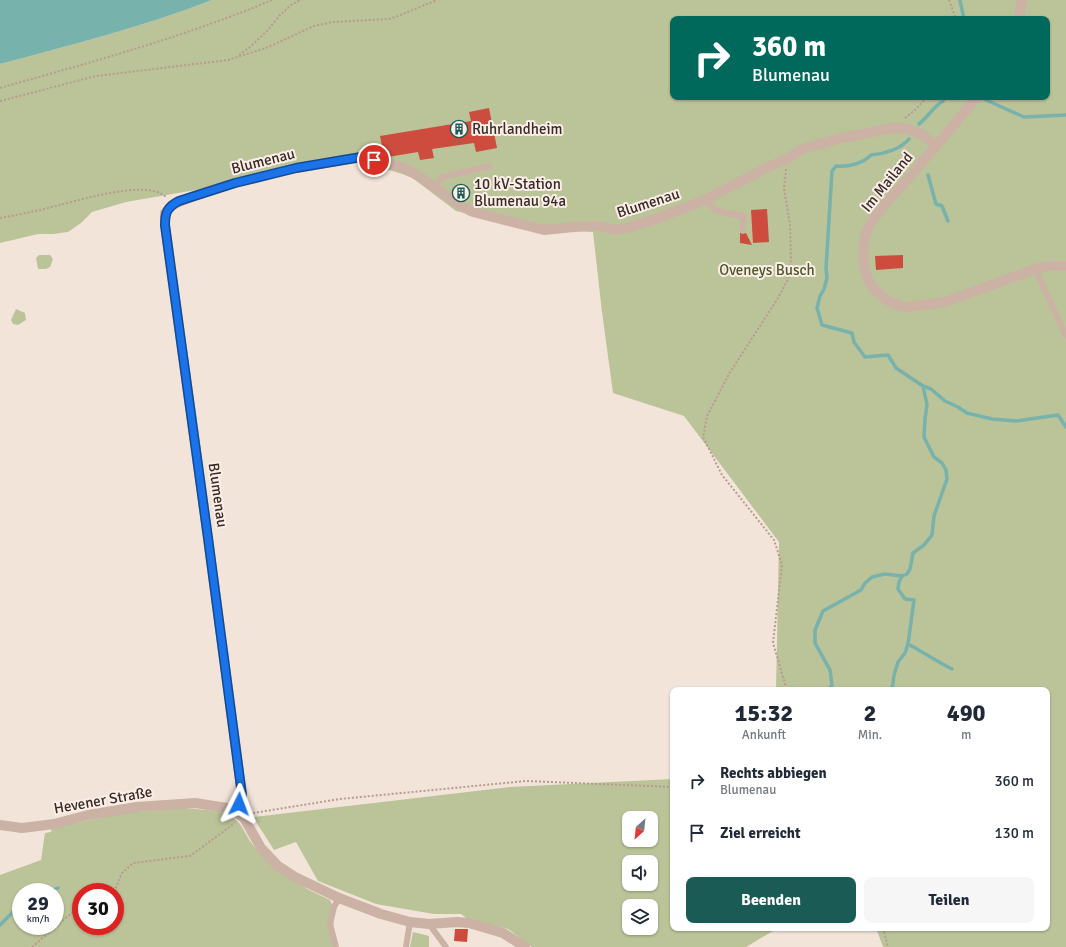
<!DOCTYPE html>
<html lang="de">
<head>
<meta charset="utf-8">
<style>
  :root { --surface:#fff; --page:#f6f6f7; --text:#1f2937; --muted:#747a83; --accent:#1a5b56 }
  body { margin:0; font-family:Signika,sans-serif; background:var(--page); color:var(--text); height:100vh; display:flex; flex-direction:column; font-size:15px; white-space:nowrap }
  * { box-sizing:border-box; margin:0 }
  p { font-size:13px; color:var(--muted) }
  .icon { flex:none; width:22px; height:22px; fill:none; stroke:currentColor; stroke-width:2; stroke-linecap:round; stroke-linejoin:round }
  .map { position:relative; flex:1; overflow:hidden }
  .side { position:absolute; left:670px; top:687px; width:380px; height:244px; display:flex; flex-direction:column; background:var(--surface); border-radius:8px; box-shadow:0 1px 3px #0004 }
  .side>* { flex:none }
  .banner { position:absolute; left:670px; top:16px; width:380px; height:84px; border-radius:8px; box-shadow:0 1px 3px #0004; background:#00695c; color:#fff; overflow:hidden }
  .needle { width:26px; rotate:207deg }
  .buttons { position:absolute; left:622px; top:811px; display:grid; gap:8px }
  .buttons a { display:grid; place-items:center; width:36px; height:36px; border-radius:8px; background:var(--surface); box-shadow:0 1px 3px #0004; font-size:20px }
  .speed { position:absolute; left:12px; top:883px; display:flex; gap:8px; font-size:20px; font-weight:700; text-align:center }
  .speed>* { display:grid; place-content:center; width:52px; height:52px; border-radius:50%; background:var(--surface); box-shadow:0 1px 3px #0004; line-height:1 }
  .speed small { font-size:10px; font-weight:400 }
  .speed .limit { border:6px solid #d22; background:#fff; color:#111 }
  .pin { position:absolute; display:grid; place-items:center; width:34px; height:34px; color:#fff; margin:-17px; border:2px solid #fff; border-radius:50%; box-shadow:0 1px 4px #0007 }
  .me { position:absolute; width:44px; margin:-22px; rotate:3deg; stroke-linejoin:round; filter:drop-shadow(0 0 3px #0008) }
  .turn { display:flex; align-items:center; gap:14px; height:84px; padding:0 16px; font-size:18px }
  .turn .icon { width:52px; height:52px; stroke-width:2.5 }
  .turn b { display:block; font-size:28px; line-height:34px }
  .eta { display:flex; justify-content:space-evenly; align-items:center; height:68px; text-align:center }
  .eta b { font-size:24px; font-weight:700; line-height:28px }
  .primary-button { display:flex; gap:8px; margin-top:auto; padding:8px 16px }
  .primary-button a { flex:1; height:46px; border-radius:8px; background:var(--accent); color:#fff; font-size:16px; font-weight:700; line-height:46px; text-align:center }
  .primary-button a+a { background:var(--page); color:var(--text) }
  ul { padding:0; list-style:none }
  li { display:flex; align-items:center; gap:12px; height:52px; padding:0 16px }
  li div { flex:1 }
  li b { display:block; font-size:15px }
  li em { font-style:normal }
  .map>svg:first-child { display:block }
  .green { fill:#bbc399; fill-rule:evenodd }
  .water { fill:#77b2ac }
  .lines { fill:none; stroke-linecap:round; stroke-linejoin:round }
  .stream { stroke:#77b2ac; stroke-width:3.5 }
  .building { fill:#cd4c3e }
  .path { stroke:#b89b8f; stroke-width:2; stroke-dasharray:2 2; stroke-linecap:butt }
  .service { stroke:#ccb1a5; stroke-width:6 }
  .minor { stroke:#ccb1a5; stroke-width:10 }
  .tertiary { stroke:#ccb1a5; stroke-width:10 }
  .route-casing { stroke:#114b97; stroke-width:10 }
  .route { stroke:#1a73e8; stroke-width:7 }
  .labels { text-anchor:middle; stroke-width:4; stroke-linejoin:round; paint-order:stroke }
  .poi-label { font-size:15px; fill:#372a27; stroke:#faeee7; text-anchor:start }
  .street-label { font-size:15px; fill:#372a27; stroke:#faeee7 }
  .park-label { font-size:15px; fill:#4d5729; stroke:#faeee7 }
</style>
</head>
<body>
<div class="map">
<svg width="1066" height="947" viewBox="0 0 1066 947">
  <rect width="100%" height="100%" fill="#f3e4da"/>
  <!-- green -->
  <g class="green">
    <path d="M212,0H1066V947H883L876,928H1047V690H776L779,542L684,416L613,393L602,312L593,232L544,230L456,211L411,177L362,161L126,202L92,212L81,223L68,232L53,234H38L0,243V64C71,45 143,27 212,0ZM673,19H1047V97H673Z"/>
    <path d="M39,255H50L53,259L50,267L46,269H38L36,258Z"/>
    <path d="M16,309L25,313L26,320L18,325L13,324L11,320Z"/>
    <path d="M673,779V928H778L746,947H532L508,929L469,920L461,914H434L376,904L318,881L296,842L274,850L253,817L510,787ZM629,818H651V840H629ZM629,862H651V884H629ZM629,906H651V928H629Z"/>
    <path d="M184,808L217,811L231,815L240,824L250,841L259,853L307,889L330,900L333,907L334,947H0V875L41,860L45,833L51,832L52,828L122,813ZM21,892H55V926H21ZM81,892H115V926H81Z"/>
    <path d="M413,932L429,936V947H410Z"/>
  </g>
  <!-- water -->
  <path class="water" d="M0,0H212C143,27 71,45 0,64Z"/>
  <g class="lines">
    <!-- stream -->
    <g class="stream">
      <path d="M960,0L964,19"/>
      <path d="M986,100L1024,117L1066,115"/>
      <path d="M919,124C928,117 934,106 943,101L945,97"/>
      <path d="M909,139C901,149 884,154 871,155C862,164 848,167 836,166L832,171L826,268L827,278L824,289L820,296L817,308L822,325L852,333L854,342L865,357L888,355L896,368L923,386L931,389L945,401L958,407L967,413L992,419L1016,421L1058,415L1066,427"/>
      <path d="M928,175L936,204L942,206L948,221"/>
      <path d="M908,644C923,652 936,661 952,669"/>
      <path d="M829,690L832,685L830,670L815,643V630L823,611L861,590L865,583L872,577L885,574L902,576L907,574L910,569L913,553L924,545L932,535L934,516L947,479L946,470L942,463L934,457L924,437L925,419L927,405L923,386"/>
      <path d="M892,690L894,675L898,662L905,653L908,644L914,600L905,599L898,589L899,582L902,576"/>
      <path d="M49,892L58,888"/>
      <path d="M0,925L14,911L21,907"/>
    </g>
  </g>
  <!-- building -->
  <g class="building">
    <path d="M489,108L497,148L476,152L474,143L432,149L434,158L420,160L418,152L388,157L384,156L380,136L471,121L469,112Z"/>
    <path d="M767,209L769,242L753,243L751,210Z"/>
    <path d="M740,233L743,234L746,233L752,245L740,243Z"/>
    <path d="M903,255V268L876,270L875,256Z"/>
    <path d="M455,929H468L467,942L454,941Z"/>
  </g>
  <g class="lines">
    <!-- path -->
    <g class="path">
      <path d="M949,0L956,19"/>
      <path d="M239,55L250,47L268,30L280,15L291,5L300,0"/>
      <path d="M0,88C92,62 184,37 272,0"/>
      <path d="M0,101L96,76L228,60L266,48L314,26L333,22L389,19L398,16L437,0"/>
      <path d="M905,118L915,110L927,97"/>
      <path d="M786,169L784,189L790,224L791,260L788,279L778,298L729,374L707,416L703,437L722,475L774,540L782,565L773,643L787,690"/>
      <path d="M0,218C16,215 32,212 48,208C74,202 146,178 166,197"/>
      <path d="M253,813L340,799L526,781L673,787"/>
      <path d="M114,892L122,873L133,863L190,856L235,823"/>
      <path d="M883,928L888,947"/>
      <path d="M32,947L81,905"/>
    </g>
    <!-- service -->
    <g class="service">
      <path d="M434,187L442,177L490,166"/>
      <path d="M705,200L717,211L743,216V230"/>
      <path d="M1035,269L1066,336"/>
      <path d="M429,924L446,947"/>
      <path d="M336,947L330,924L334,907L339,898"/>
      <path d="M406,947L410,922"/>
    </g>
    <!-- minor -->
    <g class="minor">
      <path d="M1019,19L1022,0"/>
      <path d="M977,97C955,125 931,151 908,179C894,194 878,210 868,229C861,244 862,272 871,285C879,296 893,306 906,307L945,302L1035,269L1050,266H1066"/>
      <path d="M237,813L242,795L208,538L165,225V213L172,205L201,193L235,183L296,168L361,157L401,167L419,176L461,206L473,212L544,230L584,226H601L614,230L627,228L653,220L705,200L770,166L787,159L802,149L838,139L892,128L908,129L923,135L936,146"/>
    </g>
    <!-- tertiary -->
    <path class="tertiary" d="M0,825L22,828L54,824L88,815L137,807L195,803L227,808L237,813L244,818L261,848L278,866L295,877L339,898L381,914L410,922L429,924L457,922L469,923L503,933L525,947"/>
  </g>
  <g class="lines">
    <defs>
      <path id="route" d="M239,804L242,795L208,538L165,225C165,213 167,207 179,201L235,183L296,168L361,157L374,160"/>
    </defs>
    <!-- route casing -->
    <use href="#route" class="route-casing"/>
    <!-- route -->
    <use href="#route" class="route"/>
  </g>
  <!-- icons -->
  <defs>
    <symbol id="building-ring" viewBox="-11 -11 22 22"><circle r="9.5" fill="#faeee7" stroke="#1a5b56" stroke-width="1.5"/><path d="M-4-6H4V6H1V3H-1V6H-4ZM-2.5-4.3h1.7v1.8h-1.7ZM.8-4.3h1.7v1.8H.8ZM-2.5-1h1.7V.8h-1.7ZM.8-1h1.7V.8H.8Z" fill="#1a5b56"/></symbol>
  </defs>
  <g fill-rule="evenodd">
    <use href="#building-ring" x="449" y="119" width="20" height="20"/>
    <use href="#building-ring" x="451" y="183" width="20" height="20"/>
  </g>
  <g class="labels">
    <!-- poi labels -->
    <g class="poi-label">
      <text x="472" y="134">Ruhrlandheim</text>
      <text x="474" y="189">10 kV-Station<tspan x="474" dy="17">Blumenau 94a</tspan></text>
    </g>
    <!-- street labels -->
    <g class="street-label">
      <text transform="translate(263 161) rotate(-14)" y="5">Blumenau</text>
      <text transform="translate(887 182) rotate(-51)" y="5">Im Mailand</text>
      <text transform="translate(648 203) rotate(-18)" y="5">Blumenau</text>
      <text transform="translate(218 495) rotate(82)" y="5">Blumenau</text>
      <text transform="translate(103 800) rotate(-10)" y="5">Hevener Straße</text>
    </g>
    <!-- park labels -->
    <g class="park-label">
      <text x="767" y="275">Oveneys Busch</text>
    </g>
  </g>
</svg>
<div class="buttons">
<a><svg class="needle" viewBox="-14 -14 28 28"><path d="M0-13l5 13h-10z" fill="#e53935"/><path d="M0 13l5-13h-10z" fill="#747a83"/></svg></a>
<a><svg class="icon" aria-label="sound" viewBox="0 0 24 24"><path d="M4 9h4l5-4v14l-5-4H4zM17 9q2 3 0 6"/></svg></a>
<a><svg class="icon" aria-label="layers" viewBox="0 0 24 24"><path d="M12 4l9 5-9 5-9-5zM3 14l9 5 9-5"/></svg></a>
</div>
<div class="speed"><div>29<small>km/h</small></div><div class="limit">30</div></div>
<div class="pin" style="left:374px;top:160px;background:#d93025"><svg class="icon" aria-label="arrive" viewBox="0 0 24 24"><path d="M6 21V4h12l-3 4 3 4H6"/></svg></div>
<svg class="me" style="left:239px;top:804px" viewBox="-20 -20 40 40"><path d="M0-17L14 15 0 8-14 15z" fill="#1a73e8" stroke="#fff" stroke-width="4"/></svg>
<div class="banner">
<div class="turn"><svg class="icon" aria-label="right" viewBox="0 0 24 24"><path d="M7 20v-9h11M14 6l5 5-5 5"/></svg><div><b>360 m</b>Blumenau</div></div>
</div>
<section class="side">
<div class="eta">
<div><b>15:32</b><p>Ankunft</p></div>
<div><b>2</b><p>Min.</p></div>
<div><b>490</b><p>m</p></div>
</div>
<ul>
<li><svg class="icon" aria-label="right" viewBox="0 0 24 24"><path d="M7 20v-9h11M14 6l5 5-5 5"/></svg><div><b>Rechts abbiegen</b><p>Blumenau</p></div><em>360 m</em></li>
<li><svg class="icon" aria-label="arrive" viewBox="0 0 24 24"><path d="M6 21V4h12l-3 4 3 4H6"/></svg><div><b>Ziel erreicht</b></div><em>130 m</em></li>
</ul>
<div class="primary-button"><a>Beenden</a><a>Teilen</a></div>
</section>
</div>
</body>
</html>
